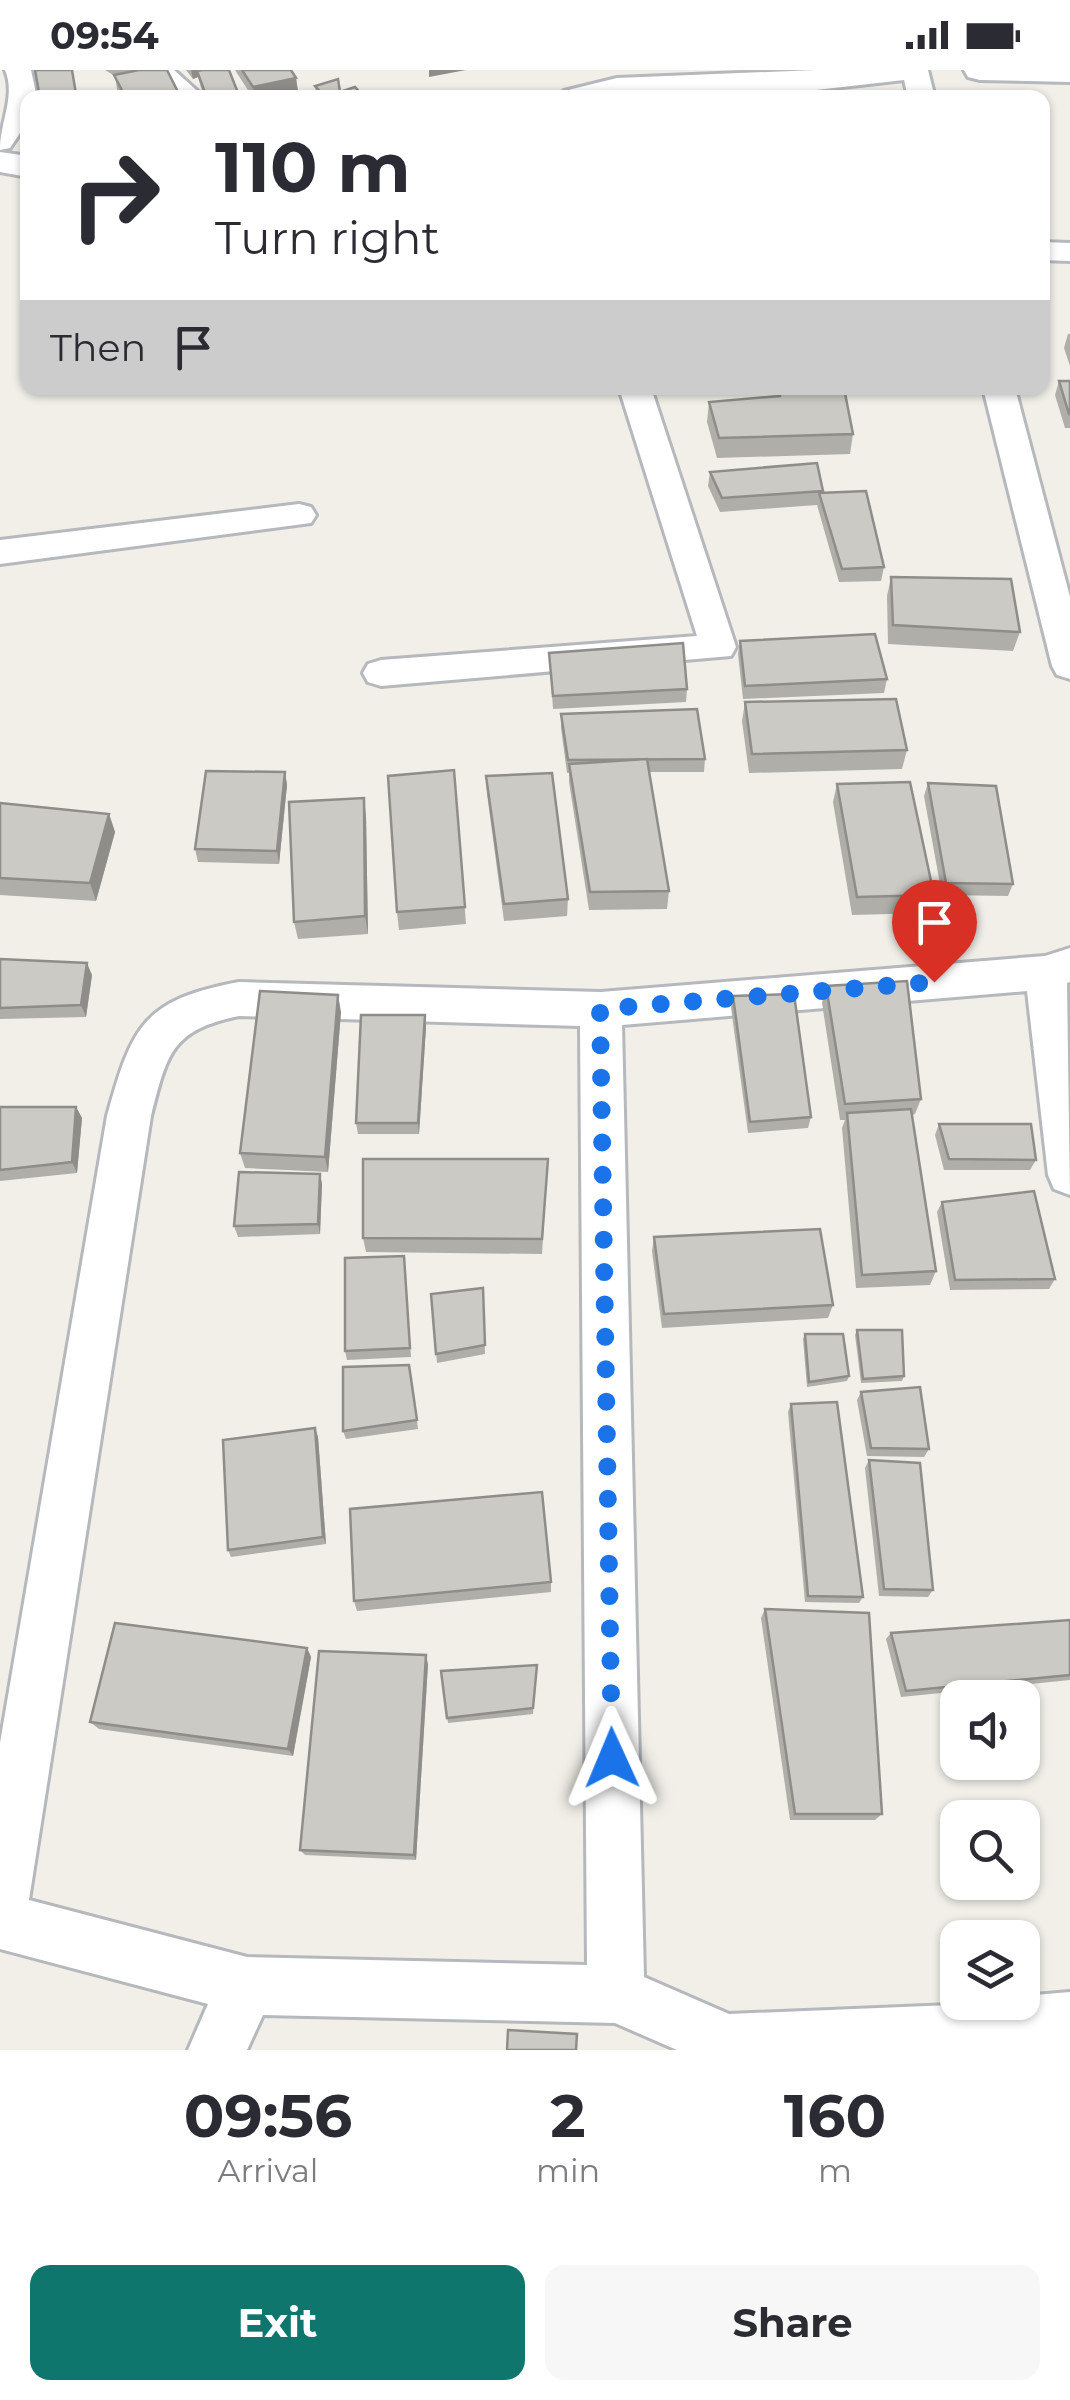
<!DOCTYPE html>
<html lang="en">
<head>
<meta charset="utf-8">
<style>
  :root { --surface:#fff; --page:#f7f7f7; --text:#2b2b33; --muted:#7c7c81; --accent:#0f766e }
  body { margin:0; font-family:Montserrat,sans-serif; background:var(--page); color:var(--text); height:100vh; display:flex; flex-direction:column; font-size:38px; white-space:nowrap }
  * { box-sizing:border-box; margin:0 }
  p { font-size:32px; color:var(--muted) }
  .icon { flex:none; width:55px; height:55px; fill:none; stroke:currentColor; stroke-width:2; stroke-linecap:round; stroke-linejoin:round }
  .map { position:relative; height:1980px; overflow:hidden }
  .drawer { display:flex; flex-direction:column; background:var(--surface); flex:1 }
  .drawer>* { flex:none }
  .banner { position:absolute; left:20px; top:20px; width:1030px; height:305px; border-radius:20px; box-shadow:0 2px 8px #0004; background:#fff; color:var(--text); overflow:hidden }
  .tools { position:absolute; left:940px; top:1610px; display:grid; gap:20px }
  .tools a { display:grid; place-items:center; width:100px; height:100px; border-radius:20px; background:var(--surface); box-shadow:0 2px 8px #0004; font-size:50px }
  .pin { position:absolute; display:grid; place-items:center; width:85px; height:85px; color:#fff; margin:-102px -42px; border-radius:50% 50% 50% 0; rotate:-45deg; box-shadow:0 0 10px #0007 }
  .pin .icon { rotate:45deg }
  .me { position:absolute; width:110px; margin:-55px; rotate:359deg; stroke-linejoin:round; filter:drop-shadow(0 0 8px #0008) }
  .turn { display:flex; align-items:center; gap:35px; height:210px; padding:0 30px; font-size:45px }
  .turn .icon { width:130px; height:130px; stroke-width:2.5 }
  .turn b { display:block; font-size:70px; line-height:85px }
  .then { display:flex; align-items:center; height:95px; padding:0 30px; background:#0003; gap:20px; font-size:38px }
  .eta { display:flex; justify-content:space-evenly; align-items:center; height:170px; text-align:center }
  .eta b { font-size:60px; font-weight:700; line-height:70px }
  .action { display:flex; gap:20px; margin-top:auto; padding:20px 30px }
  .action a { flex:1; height:115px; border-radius:20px; background:var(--accent); color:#fff; font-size:40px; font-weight:700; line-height:115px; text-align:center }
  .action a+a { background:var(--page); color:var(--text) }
  .status { display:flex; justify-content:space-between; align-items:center; height:70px; padding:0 50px; background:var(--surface); direction:ltr }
  .status svg { height:28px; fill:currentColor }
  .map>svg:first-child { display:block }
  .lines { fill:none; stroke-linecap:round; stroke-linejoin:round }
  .minor-casing { stroke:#b5b8bc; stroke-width:6 }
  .tertiary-casing { stroke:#b5b8bc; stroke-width:6 }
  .minor { fill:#fff; fill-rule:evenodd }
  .tertiary { fill:#fff; fill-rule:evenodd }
  .wall { fill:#afaea9 }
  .shaded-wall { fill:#8f8d8a }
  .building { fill:#cccac5; stroke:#8f8d8a; stroke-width:2.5 }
  .route { stroke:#1a73e8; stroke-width:18; stroke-dasharray:0 32.4 }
</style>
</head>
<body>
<div class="status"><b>09:54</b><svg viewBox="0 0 49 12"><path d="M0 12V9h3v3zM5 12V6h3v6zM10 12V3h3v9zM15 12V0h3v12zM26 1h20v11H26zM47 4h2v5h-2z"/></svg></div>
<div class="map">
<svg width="1070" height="1980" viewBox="0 0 1070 1980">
  <rect width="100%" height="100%" fill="#f1efe8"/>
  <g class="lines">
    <defs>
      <g id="minor">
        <path d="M5,0H31L37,28H28V51L10,78L0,80C0,51 16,26 5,0Z"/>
        <path d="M145,0H174L205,28H175Z"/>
        <path d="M902,0H928L935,28H908Z"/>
        <path d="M1042,172L1070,173V191L1042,190Z"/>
        <path d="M619,318H651L736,577L731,586L381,616L368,612L363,603L368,594L381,590L697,566Z"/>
        <path d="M983,318H1015L1070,527V609L1057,605L1052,596Z"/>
        <path d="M299,434L311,437L316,445L311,453L0,494V470Z"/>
        <path d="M1070,878V912L1067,913L1070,1125L1054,1119L1048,1105L1027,921L622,955L644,1907L729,1944L1022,1932V1926L1070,1922V1980H677L615,1953L263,1945L247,1980H188L208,1934L0,1879V1673L107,1046C132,956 143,930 239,912L601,922L1045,886ZM239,946L580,956L587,1895L247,1887L29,1830L151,1046C167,984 171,960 239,946Z"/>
      </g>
      <g id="tertiary">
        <path d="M816,0H920L916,7L904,10L816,20L560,28L564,21L617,8Z"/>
        <path d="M964,0H1070V12L980,10L968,7Z"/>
        <path d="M0,82L28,86V107L0,102Z"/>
      </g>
    </defs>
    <!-- minor casing -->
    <use href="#minor" class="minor-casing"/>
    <!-- tertiary casing -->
    <use href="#tertiary" class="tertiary-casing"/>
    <!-- minor -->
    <use href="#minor" class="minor"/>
    <!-- tertiary -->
    <use href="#tertiary" class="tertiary"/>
  </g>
  <!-- wall -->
  <g class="wall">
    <path d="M105,0H167L181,28H122L117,19L115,6Z"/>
    <path d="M186,0H229L240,28H204L198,7L193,9Z"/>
    <path d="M235,0H291L296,8L298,22L272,28H253Z"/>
    <path d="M315,16L365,28H320L316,23Z"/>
    <path d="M1068,264H1070V296L1064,278Z"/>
    <path d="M1059,311H1070V358H1065L1055,325Z"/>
    <path d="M776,318H844L853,364L850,384L717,388L707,352L709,332L776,326Z"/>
    <path d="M710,402L823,421L822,423L884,497L881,511L839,512L817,435L720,442L708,416Z"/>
    <path d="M891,507L1020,562L1013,581L888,574L887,526Z"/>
    <path d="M740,571L887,609L884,623L743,629L738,584Z"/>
    <path d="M549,583L687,619L686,632L553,639Z"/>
    <path d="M745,632L907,680L902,699L749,703L742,651Z"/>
    <path d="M561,644L705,689L704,702H649L669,821L667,839L589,840L569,712V703H567L561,658Z"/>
    <path d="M454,700L466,854L399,860L397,842Z"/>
    <path d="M285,702L287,715L279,794L198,792L195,779Z"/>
    <path d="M486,706L568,829L567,846L504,851L487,724Z"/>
    <path d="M928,713L1013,814L1008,826L942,825L924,726Z"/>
    <path d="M837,714L934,825L928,843L852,845L833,732Z"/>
    <path d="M0,733L109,744L115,762L96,831L0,825Z"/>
    <path d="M366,746L368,864L298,869L294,852Z"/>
    <path d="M0,889L92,905L86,947L0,949Z"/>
    <path d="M826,916L921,1029L915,1044L912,1045L936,1201L930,1215L856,1218L842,1058L845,1050H840L822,933Z"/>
    <path d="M733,926L811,1047L808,1058L748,1063L731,938Z"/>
    <path d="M341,942L328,1102L245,1098L240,1083Z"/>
    <path d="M425,945L426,957L419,1064H358L356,1053Z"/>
    <path d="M0,1037H76L82,1048L77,1103L0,1111Z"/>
    <path d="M939,1054L1036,1090L1030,1100H944L935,1065Z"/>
    <path d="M548,1089L542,1184L366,1182L363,1168Z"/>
    <path d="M320,1104L322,1114L320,1164L238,1167L234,1156Z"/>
    <path d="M942,1132L1055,1209L1049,1219L950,1220L937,1142Z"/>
    <path d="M654,1167L833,1235L828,1248L662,1258L652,1181Z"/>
    <path d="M404,1186L411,1287L347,1290L345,1281Z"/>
    <path d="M483,1218L485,1284L437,1293L431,1224Z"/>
    <path d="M857,1260L904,1306L902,1311L861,1313L855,1265Z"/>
    <path d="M805,1264L849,1306L847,1311L807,1317L803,1269Z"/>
    <path d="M409,1295L418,1359L346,1369L343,1361Z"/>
    <path d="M861,1322L929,1379L924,1387L867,1386L857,1330Z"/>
    <path d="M791,1334L863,1527L859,1533L805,1532L788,1342Z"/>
    <path d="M315,1358L318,1367L326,1474L231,1487L228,1480Z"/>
    <path d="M869,1390L933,1520L928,1527L879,1526L865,1398Z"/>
    <path d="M551,1512V1522L357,1541L354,1531Z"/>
    <path d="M765,1539L882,1744L875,1750H790L761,1548Z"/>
    <path d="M1070,1550V1610L901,1627L886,1569L891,1563Z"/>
    <path d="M307,1578L311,1587L293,1686L99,1659L90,1652Z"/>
    <path d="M428,1594L416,1790L305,1785L300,1780Z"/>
    <path d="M537,1595L533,1644L448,1653L441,1601Z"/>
  </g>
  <!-- shaded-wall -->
  <g class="shaded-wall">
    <path d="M72,0L77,28H45Z"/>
    <path d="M191,0H226L197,1L198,7L193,9Z"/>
    <path d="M429,0H466L429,7Z"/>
    <path d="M296,8L298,22L272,28H255L253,17Z"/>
    <path d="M285,702L287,715L279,794L277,781Z"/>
    <path d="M364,728L366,746L368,864L365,846Z"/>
    <path d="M109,744L115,762L96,831L90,813Z"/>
    <path d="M87,893L92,905L86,947L81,935Z"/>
    <path d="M338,925L341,942L328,1102L325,1087Z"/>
    <path d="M425,945L426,957L419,1064L418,1053Z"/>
    <path d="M76,1037L82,1048L77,1103L72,1092Z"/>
    <path d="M320,1104L322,1114L320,1164L318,1154Z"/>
    <path d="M315,1358L318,1367L326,1474L323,1467Z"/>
    <path d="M307,1578L311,1587L293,1686L288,1679Z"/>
    <path d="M426,1585L428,1594L416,1790L414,1785Z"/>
  </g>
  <!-- building -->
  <g class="building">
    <path d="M35,0H72L76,24L40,28Z"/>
    <path d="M139,0H167L181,28H126L114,5Z"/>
    <path d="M203,0H229L240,28H207L197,1Z"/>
    <path d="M242,0H291L296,8L253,17Z"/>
    <path d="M338,9L340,22L355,17L365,28H326L315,16Z"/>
    <path d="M1059,311H1070V344H1069Z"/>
    <path d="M780,318H844L853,364L719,368L709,332L780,326Z"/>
    <path d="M817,393L823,421L722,428L710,402Z"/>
    <path d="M866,421L884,497L842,499L819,423Z"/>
    <path d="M891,507L1011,509L1020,562L893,555Z"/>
    <path d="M875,564L887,609L745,616L740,571Z"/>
    <path d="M683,573L687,619L553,626L549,583Z"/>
    <path d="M896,629L907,680L752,684L745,632Z"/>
    <path d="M697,639L705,689L568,690L561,644Z"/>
    <path d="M647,689L669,821L590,822L569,694Z"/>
    <path d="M454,700L465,837L397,842L388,706Z"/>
    <path d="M206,701L285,702L277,781L195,779Z"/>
    <path d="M552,703L568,829L504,834L486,706Z"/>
    <path d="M910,712L934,825L857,827L837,714Z"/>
    <path d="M928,713L996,716L1013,814L946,813Z"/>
    <path d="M364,728L365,846L294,852L289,732Z"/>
    <path d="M0,733L109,744L90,813L0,808Z"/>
    <path d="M0,889L87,893L81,935L0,938Z"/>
    <path d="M907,911L921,1029L845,1034L826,916Z"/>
    <path d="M260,921L338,925L325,1087L240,1083Z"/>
    <path d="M794,924L811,1047L750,1052L733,926Z"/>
    <path d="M361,945H425L418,1053H356Z"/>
    <path d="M0,1037H76L72,1092L0,1100Z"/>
    <path d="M911,1039L936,1201L862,1205L847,1043Z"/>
    <path d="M939,1054H1031L1036,1090L949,1089Z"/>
    <path d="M363,1089H548L542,1169L363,1168Z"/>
    <path d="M239,1102L320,1104L318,1154L234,1156Z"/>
    <path d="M1034,1121L1055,1209L955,1210L942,1132Z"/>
    <path d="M820,1159L833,1235L664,1244L654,1167Z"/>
    <path d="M404,1186L410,1278L345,1281V1188Z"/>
    <path d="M483,1218L485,1275L436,1284L431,1224Z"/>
    <path d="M857,1260H902L904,1306L863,1309Z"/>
    <path d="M805,1264H843L849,1306L809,1312Z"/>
    <path d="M409,1295L417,1350L343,1361V1297Z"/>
    <path d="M920,1317L929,1379L871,1378L861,1322Z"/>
    <path d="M837,1332L863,1527L808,1526L791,1334Z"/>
    <path d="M315,1358L323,1467L228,1480L223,1370Z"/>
    <path d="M869,1390L920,1393L933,1520L884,1519Z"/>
    <path d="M542,1422L551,1512L354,1531L350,1439Z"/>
    <path d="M765,1539L869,1543L882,1744H795Z"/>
    <path d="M1070,1550V1605L906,1621L891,1563Z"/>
    <path d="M115,1553L307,1578L288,1679L90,1652Z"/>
    <path d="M319,1581L426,1585L414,1785L300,1780Z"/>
    <path d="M537,1595L533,1638L447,1648L441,1601Z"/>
    <path d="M508,1960L577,1964L576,1980H507Z"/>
  </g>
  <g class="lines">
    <!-- route -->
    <path class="route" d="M612,1688L600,939L934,912"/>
  </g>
</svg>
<div class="tools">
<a><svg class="icon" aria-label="sound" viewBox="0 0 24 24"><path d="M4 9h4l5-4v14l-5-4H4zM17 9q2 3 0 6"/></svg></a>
<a><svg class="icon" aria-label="search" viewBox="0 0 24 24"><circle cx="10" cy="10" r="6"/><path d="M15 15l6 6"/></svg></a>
<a><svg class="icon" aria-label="layers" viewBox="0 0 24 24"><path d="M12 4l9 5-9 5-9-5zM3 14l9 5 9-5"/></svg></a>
</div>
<div class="pin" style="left:934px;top:912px;background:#d93025"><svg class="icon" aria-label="arrive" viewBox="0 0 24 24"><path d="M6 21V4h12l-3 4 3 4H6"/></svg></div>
<svg class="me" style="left:612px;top:1688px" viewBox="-20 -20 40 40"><path d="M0-17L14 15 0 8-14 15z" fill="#1a73e8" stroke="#fff" stroke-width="4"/></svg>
<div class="banner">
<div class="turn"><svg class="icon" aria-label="right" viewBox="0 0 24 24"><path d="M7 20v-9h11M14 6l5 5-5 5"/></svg><div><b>110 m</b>Turn right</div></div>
<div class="then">Then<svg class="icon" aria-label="arrive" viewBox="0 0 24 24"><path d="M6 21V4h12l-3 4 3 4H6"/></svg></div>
</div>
</div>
<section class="drawer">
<div class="eta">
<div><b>09:56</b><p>Arrival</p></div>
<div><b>2</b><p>min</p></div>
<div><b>160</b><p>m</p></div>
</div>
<div class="action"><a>Exit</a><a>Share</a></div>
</section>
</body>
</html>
